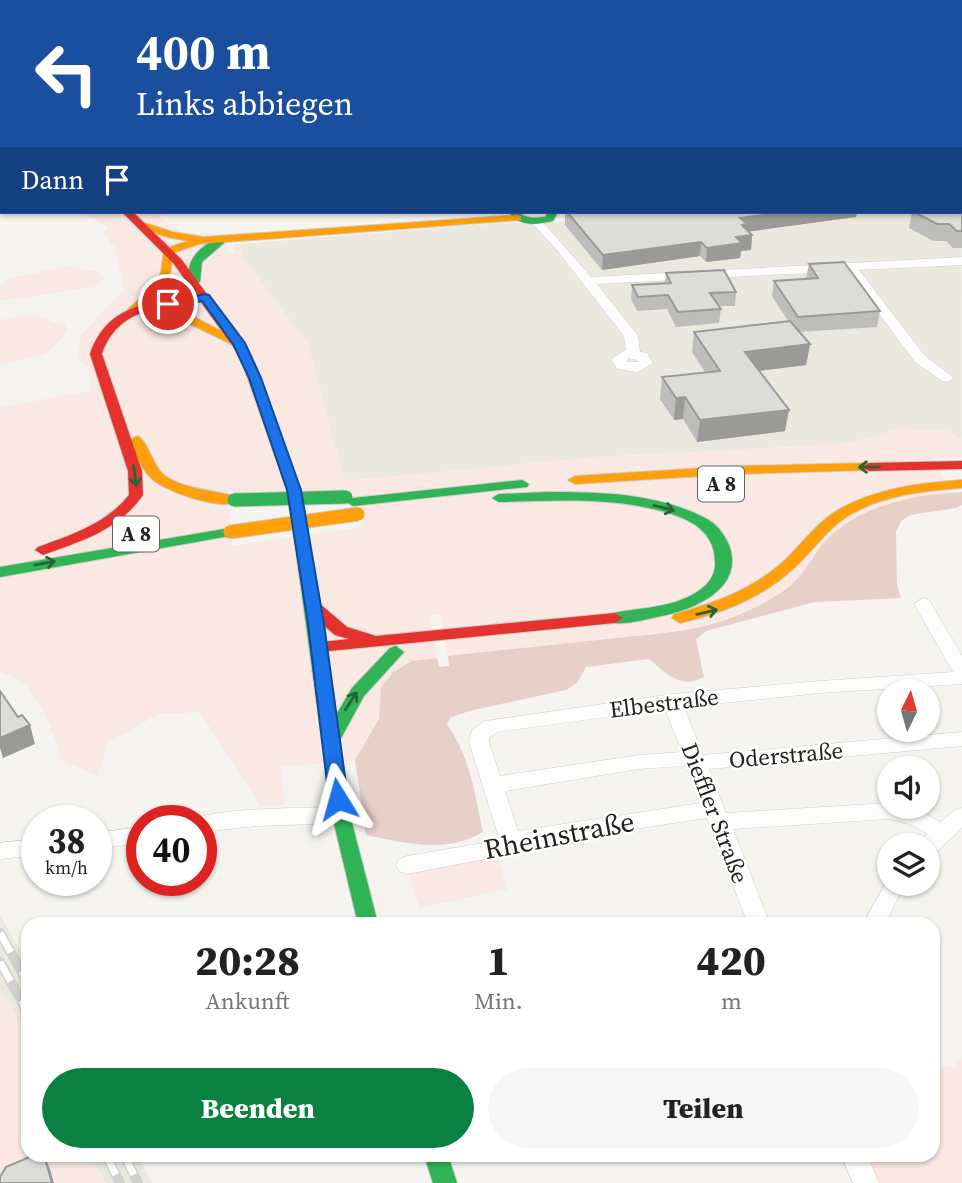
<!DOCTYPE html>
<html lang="de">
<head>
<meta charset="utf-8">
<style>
  :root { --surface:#fff; --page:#f6f6f6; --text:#222; --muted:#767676; --accent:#0b8043 }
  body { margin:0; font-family:"Source Serif 4",serif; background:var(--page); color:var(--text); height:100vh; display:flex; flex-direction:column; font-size:26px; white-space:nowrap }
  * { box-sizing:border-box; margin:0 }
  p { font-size:23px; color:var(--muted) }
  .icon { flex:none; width:38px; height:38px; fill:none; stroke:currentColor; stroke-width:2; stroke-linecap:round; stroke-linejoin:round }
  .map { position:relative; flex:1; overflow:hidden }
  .drawer { position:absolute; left:21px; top:917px; width:919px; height:245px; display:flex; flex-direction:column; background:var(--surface); border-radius:21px; box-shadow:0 2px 5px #0004 }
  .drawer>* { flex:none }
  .hud { position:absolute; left:0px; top:0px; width:962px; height:214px; box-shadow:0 2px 5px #0004; background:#1a4fa0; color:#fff; overflow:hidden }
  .needle { width:46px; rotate:5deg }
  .buttons { position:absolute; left:877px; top:679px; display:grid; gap:14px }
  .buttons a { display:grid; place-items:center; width:63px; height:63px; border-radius:50%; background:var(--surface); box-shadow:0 2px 5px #0004; font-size:35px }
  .speed { position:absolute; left:21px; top:805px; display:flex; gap:14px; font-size:35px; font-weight:700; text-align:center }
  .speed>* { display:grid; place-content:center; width:91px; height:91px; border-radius:50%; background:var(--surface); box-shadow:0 2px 5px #0004; line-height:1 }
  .speed small { font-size:18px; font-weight:400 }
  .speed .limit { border:10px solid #d22; background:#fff; color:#111 }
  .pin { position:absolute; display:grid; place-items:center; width:60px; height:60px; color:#fff; margin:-30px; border:4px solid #fff; border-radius:50%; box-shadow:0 2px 7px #0007 }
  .me { position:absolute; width:77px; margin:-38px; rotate:352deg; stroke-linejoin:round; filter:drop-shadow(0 0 5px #0008) }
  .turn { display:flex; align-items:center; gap:24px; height:147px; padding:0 21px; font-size:32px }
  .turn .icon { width:91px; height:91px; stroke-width:2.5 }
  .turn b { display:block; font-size:49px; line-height:60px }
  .then { display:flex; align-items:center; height:66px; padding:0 21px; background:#0003; gap:14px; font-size:26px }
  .eta { display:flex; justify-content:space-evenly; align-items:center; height:119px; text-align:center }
  .eta b { font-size:42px; font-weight:800; line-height:49px }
  .button { display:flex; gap:14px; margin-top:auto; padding:14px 21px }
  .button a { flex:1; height:80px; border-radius:42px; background:var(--accent); color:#fff; font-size:28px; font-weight:800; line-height:80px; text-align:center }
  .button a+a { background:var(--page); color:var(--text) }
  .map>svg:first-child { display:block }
  .built { fill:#ebe9de }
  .green { fill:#f9e9e2; fill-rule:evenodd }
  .forest { fill:#e6d0c8 }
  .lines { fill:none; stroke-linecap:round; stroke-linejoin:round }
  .street-casing { stroke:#cdccc8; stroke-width:1 }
  .fast-casing { stroke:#cdccc8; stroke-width:2 }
  .slow-casing { stroke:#cdccc8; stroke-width:2 }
  .jam-casing { stroke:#cdccc8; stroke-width:2 }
  .street { fill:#fefdfd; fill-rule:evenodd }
  .fast { fill:#30b455; fill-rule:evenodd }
  .slow { fill:#ff9f0a; fill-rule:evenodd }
  .jam { fill:#e5322d; fill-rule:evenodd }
  .rail-far1-casing { stroke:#d0d0cf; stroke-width:4.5 }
  .rail-casing { stroke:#d0d0cf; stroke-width:10 }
  .rail-far1 { stroke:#fff; stroke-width:2.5; stroke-dasharray:8; stroke-linecap:butt }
  .rail { stroke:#fff; stroke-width:7; stroke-dasharray:22; stroke-linecap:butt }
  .fast-bridge-casing { stroke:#cdccc8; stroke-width:15; stroke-linecap:butt }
  .slow-bridge-casing { stroke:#cdccc8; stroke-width:15; stroke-linecap:butt }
  .fast-bridge { stroke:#30b455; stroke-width:13 }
  .slow-bridge { stroke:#ff9f0a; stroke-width:13 }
  .wall { fill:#bdbdbb }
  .shaded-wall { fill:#9a9a98 }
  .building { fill:#dcdcd9; stroke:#9a9a98; stroke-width:2 }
  .oneway { stroke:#296437 }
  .route { fill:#1a73e8; stroke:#114b97; stroke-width:2 }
  .labels { text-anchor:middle; stroke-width:5; stroke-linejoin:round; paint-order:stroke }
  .shield { fill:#fff; stroke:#656462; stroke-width:2 }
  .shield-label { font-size:21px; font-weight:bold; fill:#23221f }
  .street-label { font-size:23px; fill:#23221f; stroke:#fff }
  .near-street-label { font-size:28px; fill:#23221f; stroke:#fff }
</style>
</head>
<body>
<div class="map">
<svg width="962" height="1183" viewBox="0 0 962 1183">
  <rect width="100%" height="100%" fill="#f5f4ef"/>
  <!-- built -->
  <g class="built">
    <path d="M0,0H962V134L961,2H2V14Z"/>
    <path d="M961,155L962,440L949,431L898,429L868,439L829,445L599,457L344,481L308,345L244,259L239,244L514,222L537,225L624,212H961Z"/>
    <path d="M0,915L28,964V1038L0,987Z"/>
    <path d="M91,1155H137L152,1183H105Z"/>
  </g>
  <!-- green -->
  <g class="green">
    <path d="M79,212H168L158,216L183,233L226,234L228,253H235L234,244H239L244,259L308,345L345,481L599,457L829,445L868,439L897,429L949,431L962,440V458H934L951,492L899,500L874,508L822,545L800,577L773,597L745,612L705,625L659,633L448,656L440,614L430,615L437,658L412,661L355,760L282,767L284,805L261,806L200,712L158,714L107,744L98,776L61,760C60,745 37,694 25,684C18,678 9,674 0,672V407L92,391L87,365L79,361L80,336L124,289L115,248L102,233L108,227ZM234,500L353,502L363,527L232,546L229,519Z"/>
    <path d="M68,266L98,272L105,278L94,287L0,301V286L7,279Z"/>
    <path d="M31,315L65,325L68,331L46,354L0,365V320Z"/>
    <path d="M496,854L508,889L419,908L409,873Z"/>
    <path d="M0,987L28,1038V1155H91L105,1183H0Z"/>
    <path d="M962,1059V1183H878L867,1155H933V1067H953Z"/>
  </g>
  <!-- forest -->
  <path class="forest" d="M962,492V505L956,508L910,515L901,521L896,532L897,585L901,598L815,602L706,631L696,639L704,677C681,690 666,673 649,659L586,667L577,683L566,690L469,711L450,718L447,725C470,755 475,796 483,832C446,854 406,843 366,835L355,760L379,719L381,688L393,672L412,661L437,658L439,667L449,666L448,656C501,650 554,645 607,639C653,634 704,632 747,611C765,603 787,591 800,576C808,567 814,555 822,545C857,505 911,495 962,492Z"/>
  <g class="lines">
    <defs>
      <g id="street">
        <path d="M532,219H540L591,277L962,257V265L859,270L925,356L954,378L947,382L942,381L915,362L847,271L597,284L638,336L640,352L647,353L653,363L637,372L617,369L611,359L626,350L624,336L557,250L532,223ZM628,358L637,360L638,362H627Z"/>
        <path d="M923,598L929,600L962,656V684L820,693L684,707L703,755L962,732V746L709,769L726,813L888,803L889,807H910L941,822L955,810L962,808V828L936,852L928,854V845H918L927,834C915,825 903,821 888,819L733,829L770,924H748L707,818L516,847L501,856L407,874L399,871L396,865L399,859L407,856L495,841L499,838L469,742L472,730L485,721L672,694L820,681L953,672L914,604ZM665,709L682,752L639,755L500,776L489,742V738L497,732ZM686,766L701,803L518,831L505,791L639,769Z"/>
        <path d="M341,807L348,809L352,815L348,821L341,823L257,826L201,832V821H192C209,807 314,808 341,807Z"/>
        <path d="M142,827V843L96,849V833Z"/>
        <path d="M37,839V855L0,859V843Z"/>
        <path d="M889,877V884H905L885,924H863Z"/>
        <path d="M841,1155H867L879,1183H853Z"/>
      </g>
      <g id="fast">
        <rect x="961" y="147" width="1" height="6"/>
        <path d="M2,148V158L0,159V149Z"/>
        <path d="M508,212H518C526,219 535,218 545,217L548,212H558L553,221C536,225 520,227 508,212Z"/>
        <path d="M220,238L225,241L224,243L202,262L200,282L190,284C183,262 200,245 220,238Z"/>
        <path d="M522,480L529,484L527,487L353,506L346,502L353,498Z"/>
        <path d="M548,492C600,492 657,493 705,518C716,523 724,534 729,545C745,588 695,609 662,616C646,619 625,626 609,622L607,618L609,614C639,607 670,609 697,592C708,585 716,575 715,562C715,527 683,516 653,509C603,497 550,501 499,502L492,498L499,494Z"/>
        <path d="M230,528L237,532L235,535L0,577V567Z"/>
        <path d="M307,568L315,573L336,715L352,688L390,648L396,646L404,652L364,696L340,740L350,815L378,924H358L332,815L299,573Z"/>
        <path d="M424,1155H448L457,1183H433Z"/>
      </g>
      <g id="slow">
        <path d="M0,90L2,91V101L0,100Z"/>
        <rect x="0" y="182" width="2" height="6"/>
        <path d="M517,215L521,216V220L199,244L173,253C173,276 158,315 130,311L128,309L156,285L161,272L164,249L188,241L167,237L138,227V223L142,222L173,232L203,237Z"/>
        <path d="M157,315L196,318L245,343L239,347L235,346L190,324L153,322V316Z"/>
        <path d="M137,436C148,440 152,465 164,475C188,493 230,490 241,500C227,513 166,492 152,479C140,468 136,454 130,440Z"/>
        <path d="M869,463L874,464L876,467L874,470L736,474L575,484L568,480L575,476L736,466Z"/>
        <path d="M962,480V488C923,491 883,495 848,516C827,529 813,551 794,568C762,598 723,613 680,623L672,618L674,614C715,603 752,590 784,561C802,544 817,522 838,510C876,488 920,483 962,480Z"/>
      </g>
      <g id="jam">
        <path d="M122,212H133L182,260L252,356L301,490L315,573L312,576L307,578L299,573L287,490L240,356L200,301C159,308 118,308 102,354L142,471L143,495C120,528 86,540 48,553L43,555L35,550L38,547C71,535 106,524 129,495L128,471L90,354C107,304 150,302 196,295L174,264Z"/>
        <path d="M962,461V469L869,471L862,467L869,463Z"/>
        <path d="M314,603L320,604L347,627L376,636L615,613L623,618L615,623L319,652L313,651L311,647L313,643L349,639L335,635L308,612L306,608L308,604Z"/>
      </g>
    </defs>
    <!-- street casing -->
    <use href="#street" class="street-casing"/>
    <!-- fast casing -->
    <use href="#fast" class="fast-casing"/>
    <!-- slow casing -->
    <use href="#slow" class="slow-casing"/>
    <!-- jam casing -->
    <use href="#jam" class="jam-casing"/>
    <!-- street -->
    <use href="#street" class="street"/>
    <!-- fast -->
    <use href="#fast" class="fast"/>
    <!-- slow -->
    <use href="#slow" class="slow"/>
    <!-- jam -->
    <use href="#jam" class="jam"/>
    <defs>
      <g id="rail-far1">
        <path d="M0,0L2,4"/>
        <path d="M21,2L24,0"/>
        <path d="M412,2L418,0"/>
        <path d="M434,2L440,0"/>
        <path d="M461,2L469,0"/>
      </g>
      <g id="rail">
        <path d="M0,933L28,983"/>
        <path d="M0,962L28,1013"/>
        <path d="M106,1155L120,1183"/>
        <path d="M124,1155L138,1183"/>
      </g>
    </defs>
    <!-- rail-far1 casing -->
    <use href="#rail-far1" class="rail-far1-casing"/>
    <!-- rail casing -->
    <use href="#rail" class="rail-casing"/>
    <!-- rail-far1 -->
    <use href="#rail-far1" class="rail-far1"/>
    <!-- rail -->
    <use href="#rail" class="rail"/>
    <defs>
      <path id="fast-bridge" d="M234,500L346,497"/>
      <path id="slow-bridge" d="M230,532L358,514"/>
    </defs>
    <!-- fast-bridge casing -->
    <use href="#fast-bridge" class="fast-bridge-casing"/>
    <!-- slow-bridge casing -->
    <use href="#slow-bridge" class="slow-bridge-casing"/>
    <!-- fast-bridge -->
    <use href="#fast-bridge" class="fast-bridge"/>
    <!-- slow-bridge -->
    <use href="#slow-bridge" class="slow-bridge"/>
  </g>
  <!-- wall -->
  <g class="wall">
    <path d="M962,208V248H953L946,241H933L909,228L912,212Z"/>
    <path d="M565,212H857L856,217L748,231L752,235L751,250L741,251L740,258L706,262L700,256L602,270L565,225Z"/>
    <path d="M809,264L880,311L877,327L799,332L810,344L806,365L759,371L785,431L697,442L683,419L674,420L660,399L662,377L705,372L692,352L694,332L788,321L772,296L774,281L806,279Z"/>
    <path d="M666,273L736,292L735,306H719L721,309L719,323L676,327L667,309L637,311L631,299L632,285L665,283Z"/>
  </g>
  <!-- shaded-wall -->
  <g class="shaded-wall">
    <path d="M790,212H857L856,217L746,232L752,235L751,250L741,251L740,258L706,262L707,248L736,237L740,218Z"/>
    <path d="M701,242L700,256L602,270L603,255Z"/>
    <path d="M810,344L806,365L742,373L745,352Z"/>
    <path d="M685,397L683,419L674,420L676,398Z"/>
    <path d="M789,410L785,431L697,442L700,420Z"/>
    <path d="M30,725L35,744L3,758L0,748V738Z"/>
    <path d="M44,1155L50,1169L54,1183H52Z"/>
  </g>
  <!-- building -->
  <g class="building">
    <path d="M961,208H962V231H957L949,224H937L914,212H961Z"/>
    <path d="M567,212H790L740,218L747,224L742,225L752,235L736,237L742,243L707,248L701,242L603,255Z"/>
    <path d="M844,262L880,311L798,317L774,281L818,278L809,264Z"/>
    <path d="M724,270L736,292L710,293L721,309L678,312L668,295L638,297L632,285L671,283L666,273Z"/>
    <path d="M790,321L810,344L745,352L789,410L700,420L685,397L676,398L662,377L720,371L694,332Z"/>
    <path d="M0,691L18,717L22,715L30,725L0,738Z"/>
    <path d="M34,1155H44L52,1183H0V1177L6,1167Z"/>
  </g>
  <!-- one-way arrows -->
  <defs><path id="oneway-shaft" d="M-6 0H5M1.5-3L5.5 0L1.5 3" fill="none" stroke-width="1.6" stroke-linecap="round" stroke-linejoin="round" transform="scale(1.75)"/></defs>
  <g class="oneway">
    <use href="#oneway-shaft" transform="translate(869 467) rotate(179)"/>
    <use href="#oneway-shaft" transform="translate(135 476) rotate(82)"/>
    <use href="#oneway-shaft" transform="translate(664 508) rotate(14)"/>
    <use href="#oneway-shaft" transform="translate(45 563) rotate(-11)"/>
    <use href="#oneway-shaft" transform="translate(707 612) rotate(-13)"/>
    <use href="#oneway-shaft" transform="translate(351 701) rotate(-57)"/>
  </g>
  <!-- route -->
  <path class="route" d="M205,294L209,295L245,343L261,378L301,490L324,624L348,799L345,804H332L329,799L308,624L287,490L249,378L233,344L202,301L168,308L162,304Z"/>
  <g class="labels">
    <!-- shield labels -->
    <g class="shield">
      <rect x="698" y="466.5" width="46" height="35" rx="5"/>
      <rect x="113" y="516.5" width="46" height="35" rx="5"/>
    </g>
    <g class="shield-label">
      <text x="721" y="491">A 8</text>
      <text x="136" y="541">A 8</text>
    </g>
    <!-- street labels -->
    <g class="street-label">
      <text transform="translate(664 703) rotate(-7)" y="8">Elbestraße</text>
      <text transform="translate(786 755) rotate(-5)" y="8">Oderstraße</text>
      <text transform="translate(715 813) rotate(69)" y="8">Dieffler Straße</text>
    </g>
    <!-- near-street labels -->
    <g class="near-street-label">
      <text transform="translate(559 835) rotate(-11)" y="10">Rheinstraße</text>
    </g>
  </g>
</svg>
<div class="buttons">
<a><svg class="needle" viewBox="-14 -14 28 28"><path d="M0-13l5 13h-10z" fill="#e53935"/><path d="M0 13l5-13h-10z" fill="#767676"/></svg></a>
<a><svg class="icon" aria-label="sound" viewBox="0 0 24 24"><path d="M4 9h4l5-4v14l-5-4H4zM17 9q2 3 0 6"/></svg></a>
<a><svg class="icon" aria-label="layers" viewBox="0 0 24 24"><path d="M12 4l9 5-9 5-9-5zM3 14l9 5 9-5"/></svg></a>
</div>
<div class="speed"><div>38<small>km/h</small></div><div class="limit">40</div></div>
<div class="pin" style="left:168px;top:304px;background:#d93025"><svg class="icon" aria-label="arrive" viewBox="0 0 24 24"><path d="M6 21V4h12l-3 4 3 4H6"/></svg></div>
<svg class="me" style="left:338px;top:799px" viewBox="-20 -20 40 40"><path d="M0-17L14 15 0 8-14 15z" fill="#1a73e8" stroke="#fff" stroke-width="4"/></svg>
<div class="hud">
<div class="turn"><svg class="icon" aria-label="left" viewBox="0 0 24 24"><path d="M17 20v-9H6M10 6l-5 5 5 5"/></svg><div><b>400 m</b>Links abbiegen</div></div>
<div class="then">Dann<svg class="icon" aria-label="arrive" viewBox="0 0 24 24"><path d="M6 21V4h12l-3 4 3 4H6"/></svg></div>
</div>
<section class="drawer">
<div class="eta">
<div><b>20:28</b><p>Ankunft</p></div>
<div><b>1</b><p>Min.</p></div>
<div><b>420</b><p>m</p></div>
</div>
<div class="button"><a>Beenden</a><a>Teilen</a></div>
</section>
</div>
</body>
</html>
